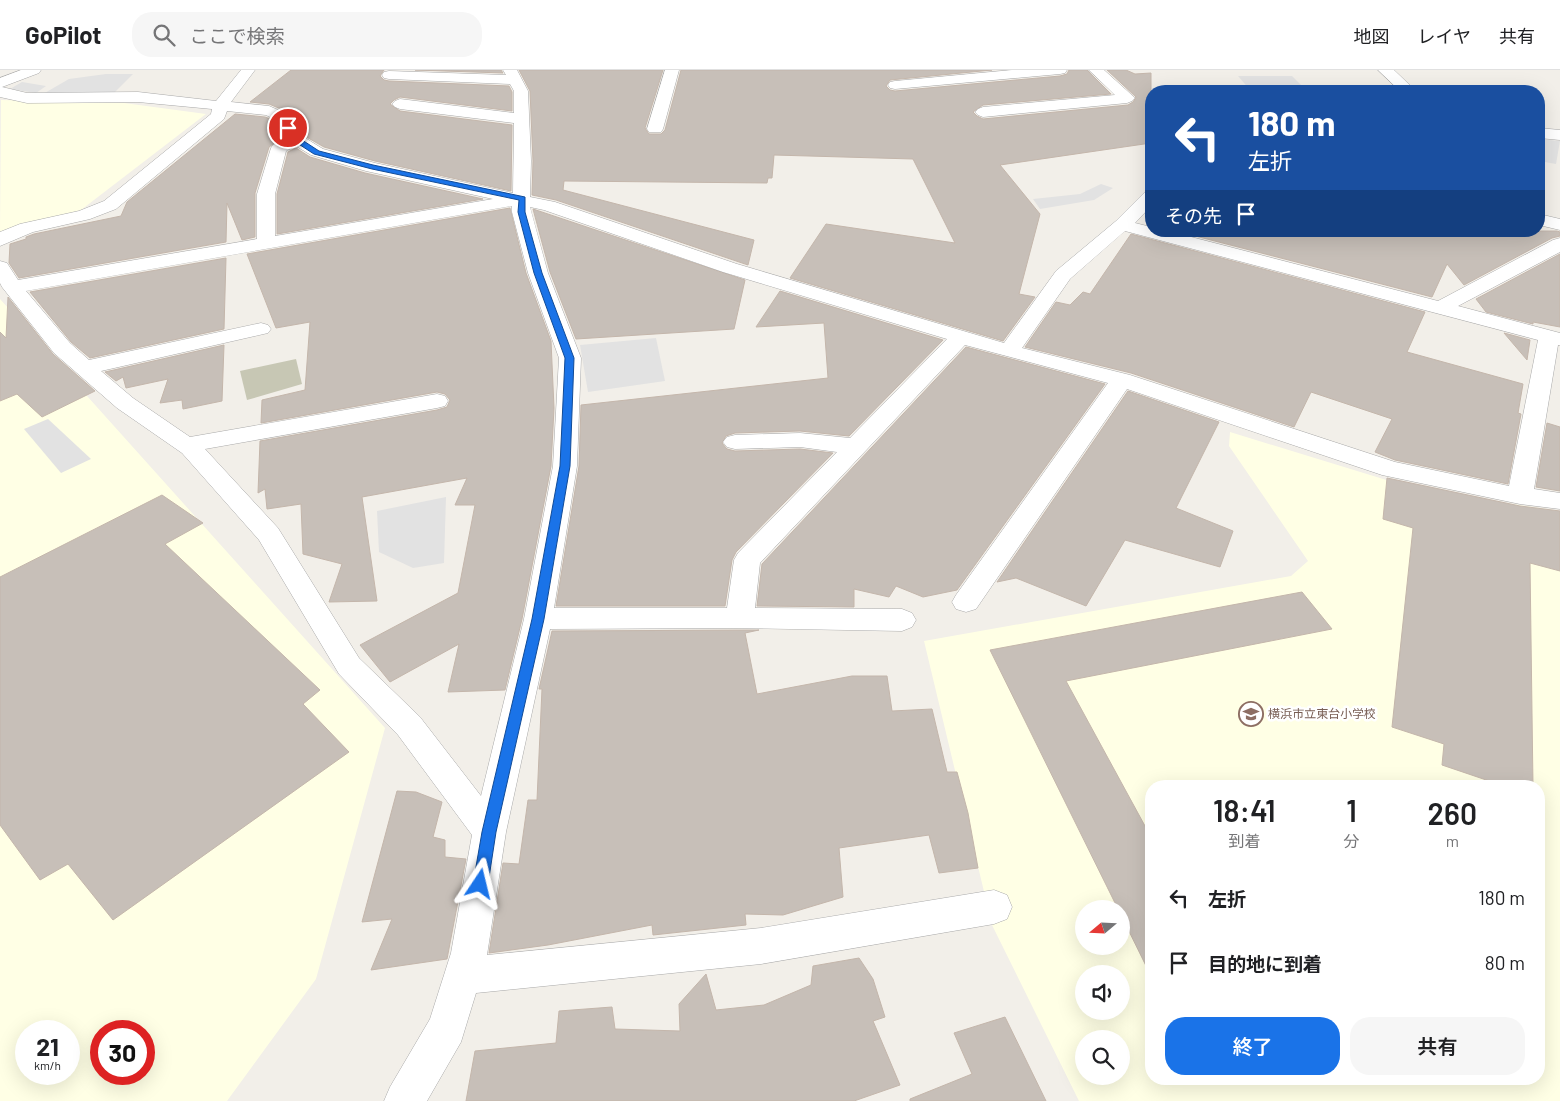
<!DOCTYPE html>
<html lang="ja">
<head>
<meta charset="utf-8">
<style>
  :root { --surface:#fff; --page:#f6f6f6; --text:#202124; --muted:#757577; --line:#e0e0e0; --accent:#1a73e8 }
  body { margin:0; font-family:Barlow,"Noto Sans JP",sans-serif; background:var(--page); color:var(--text); height:100vh; display:flex; flex-direction:column; font-size:19px; white-space:nowrap }
  * { box-sizing:border-box; margin:0 }
  p { font-size:16px; color:var(--muted) }
  .icon { flex:none; width:28px; height:28px; fill:none; stroke:currentColor; stroke-width:2; stroke-linecap:round; stroke-linejoin:round }
  .map { position:relative; flex:1; overflow:hidden }
  .side { position:absolute; left:1145px; top:710px; width:400px; height:305px; display:flex; flex-direction:column; background:var(--surface); border-radius:20px; box-shadow:0 5px 20px #0002 }
  .side>* { flex:none }
  .top-card { position:absolute; left:1145px; top:15px; width:400px; height:152px; border-radius:20px; box-shadow:0 5px 20px #0002; background:#1a4fa0; color:#fff; overflow:hidden }
  .needle { width:32px; rotate:251deg }
  .buttons { position:absolute; left:1075px; top:830px; display:grid; gap:10px }
  .buttons a { display:grid; place-items:center; width:55px; height:55px; border-radius:50%; background:var(--surface); box-shadow:0 5px 20px #0002; font-size:25px }
  .speed { position:absolute; left:15px; top:950px; display:flex; gap:10px; font-size:25px; font-weight:700; text-align:center }
  .speed>* { display:grid; place-content:center; width:65px; height:65px; border-radius:50%; background:var(--surface); box-shadow:0 5px 20px #0002; line-height:1 }
  .speed small { font-size:12px; font-weight:400 }
  .speed .limit { border:8px solid #d22; background:#fff; color:#111 }
  .pin { position:absolute; display:grid; place-items:center; width:42px; height:42px; color:#fff; margin:-21px; border:2px solid #fff; border-radius:50%; box-shadow:0 1px 5px #0007 }
  .me { position:absolute; width:55px; margin:-28px; rotate:10deg; stroke-linejoin:round; filter:drop-shadow(0 0 4px #0008) }
  .turn { display:flex; align-items:center; gap:18px; height:105px; padding:0 20px; font-size:22px }
  .turn .icon { width:65px; height:65px; stroke-width:2.5 }
  .turn b { display:block; font-size:35px; line-height:42px }
  .then { display:flex; align-items:center; height:48px; padding:0 20px; background:#0003; gap:10px; font-size:19px }
  .eta { display:flex; justify-content:space-evenly; align-items:center; height:85px; text-align:center }
  .eta b { font-size:30px; font-weight:600; line-height:35px }
  .action { display:flex; gap:10px; margin-top:auto; padding:10px 20px }
  .action a { flex:1; height:58px; border-radius:20px; background:var(--accent); color:#fff; font-size:20px; font-weight:600; line-height:58px; text-align:center }
  .action a+a { background:var(--page); color:var(--text) }
  ul { padding:0; list-style:none }
  li { display:flex; align-items:center; gap:15px; height:65px; padding:0 20px }
  li div { flex:1 }
  li b { display:block; font-size:19px }
  li em { font-style:normal }
  header { display:flex; align-items:center; gap:30px; box-sizing:border-box; height:70px; padding:0 25px; background:var(--surface); border-bottom:1px solid var(--line) }
  header strong { font-size:24px }
  nav { display:flex; gap:28px; margin-inline-start:auto; font-size:18px }
  .search { width:350px; height:45px; background:var(--page); display:flex; align-items:center; gap:12px; box-sizing:border-box; padding:0 18px; border-radius:20px; color:var(--muted); font-size:19px }
  .map>svg:first-child { display:block }
  .education { fill:#ffffe5; fill-rule:evenodd }
  .construction { fill:#c7c7b4 }
  .parking { fill:#e2e2e2 }
  .building { fill:#c7bfb8; stroke:#c4b6ab }
  .lines { fill:none; stroke-linecap:round; stroke-linejoin:round }
  .minor-casing { stroke:#a9a9a9; stroke-width:1 }
  .minor { fill:#fff; fill-rule:evenodd }
  .route { fill:#1a73e8; stroke:#114b97 }
  .labels { text-anchor:middle; stroke-width:5; stroke-linejoin:round; paint-order:stroke }
  .education-label { font-size:12px; fill:#785e54; stroke:#fff; text-anchor:start }
</style>
</head>
<body>
<header>
<strong>GoPilot</strong>
<div class="search"><svg class="icon" aria-label="search" viewBox="0 0 24 24"><circle cx="10" cy="10" r="6"/><path d="M15 15l6 6"/></svg>ここで検索</div>
<nav><a>地図</a><a>レイヤ</a><a>共有</a></nav>
</header>
<div class="map">
<svg width="1560" height="1031" viewBox="0 0 1560 1031">
  <rect width="100%" height="100%" fill="#f2efe9"/>
  <!-- education -->
  <g class="education">
    <path d="M1,30L124,33L206,44L81,140L0,162Z"/>
    <path d="M0,229L385,658L316,909L227,1031H0ZM26,961H69V1004H26ZM101,961H144V1004H101Z"/>
    <path d="M1230,362L1419,420L1560,441V1031H1079L992,855L924,571L1291,506L1308,491L1229,376ZM1151,716H1539V1009H1151ZM1084,839H1121V876H1084ZM1084,904H1121V941H1084ZM1084,969H1121V1006H1084Z"/>
  </g>
  <!-- construction -->
  <path class="construction" d="M296,289L302,314L247,330L240,301Z"/>
  <!-- parking -->
  <g class="parking">
    <path d="M106,4H133L114,23L43,24L69,9Z"/>
    <path d="M1238,6H1292L1307,21H1251Z"/>
    <path d="M22,12L46,16L36,23L10,19Z"/>
    <path d="M1539,69L1560,71L1556,94L1539,91Z"/>
    <path d="M1101,114L1113,118L1094,130L1040,139L1033,129L1080,124Z"/>
    <path d="M656,268L665,311L588,322L580,275Z"/>
    <path d="M48,349L91,389L61,403L24,359Z"/>
    <path d="M446,427L444,493L413,498L379,482L377,441Z"/>
  </g>
  <!-- building -->
  <g class="building">
    <path d="M291,0H384L380,6L384,10L389,11L509,16L512,22V41L400,27L394,30L390,34L400,41L512,55L511,121L375,91L324,77L303,65L286,41L269,34L250,32Z"/>
    <path d="M415,0H501L503,3Z"/>
    <path d="M519,0H663L645,58L649,64H661L665,60L681,0H992L890,10L886,16L890,20L895,21L1060,6L1067,4L1069,0H1087L1111,24L983,35L973,42L977,46L983,49L1128,35L1133,32L1136,27L1107,0H1126L1135,4L1151,3V73L1000,95L1040,144L1019,224L1035,227L1003,271L790,208L826,154L955,173L913,89L774,85L772,108H768L767,113L564,111L563,120L754,170L748,195L556,130L532,125L533,91L530,21Z"/>
    <path d="M235,44L265,47L273,50L284,66L269,77L255,123V167L242,170L227,133L226,172L19,208L9,193L10,174L26,169V167L34,164L121,146L127,132Z"/>
    <path d="M296,78L310,87L365,103L483,129L277,164V124L288,82Z"/>
    <path d="M510,138L526,203L551,271L554,338L551,396L522,549L505,620L448,622L459,574L390,612L360,575L458,523L475,435H455L467,408L362,427L377,531L329,532L342,494L303,484L301,434L267,439L265,419L258,423L260,371L437,340L447,337L450,330L445,324L437,322L261,353L262,330L305,320L310,252L276,258L247,184Z"/>
    <path d="M533,139L745,210L734,259L576,269L550,202Z"/>
    <path d="M1176,161H1557L1560,162V166L1552,168L1464,215L1447,194L1432,227Z"/>
    <path d="M1131,164L1425,242L1407,282L1523,314L1518,343L1521,344L1508,414L1395,390L1375,382L1392,349L1311,322L1294,357L1131,303L1025,277L1056,232L1070,235L1083,222L1090,224Z"/>
    <path d="M1560,184V257L1533,252V254L1486,242L1476,229Z"/>
    <path d="M226,188L224,259L90,288L71,272L30,222Z"/>
    <path d="M780,221L943,270L849,366L800,361L735,363L726,366L722,373L727,379L735,381L800,379L833,383L736,482L732,490L725,536H556L579,396L581,335L828,308L824,253L756,257Z"/>
    <path d="M8,227L53,284L95,321L42,347L17,324L0,331V262L6,268Z"/>
    <path d="M1504,263L1530,270L1527,290Z"/>
    <path d="M224,275L222,331L183,339L182,330L160,333L168,309L126,318L123,307L116,311L105,302Z"/>
    <path d="M966,277L1105,314L957,520L923,527L896,516L889,527L854,519V537L757,536L762,494Z"/>
    <path d="M1128,321L1219,352L1176,438L1233,461L1220,497L1125,470L1086,536L1016,508L997,512Z"/>
    <path d="M1547,353L1560,357V421L1536,417Z"/>
    <path d="M1387,408L1520,436L1560,441V501L1530,493L1533,716H1504L1442,695L1444,674L1392,657L1413,458L1383,449Z"/>
    <path d="M162,425L203,453L165,474L320,620L303,634L349,682L113,850L68,794L40,810L0,755V507Z"/>
    <path d="M1302,522L1332,559L1066,611L1151,767V906L1121,845V839H1118L990,580Z"/>
    <path d="M759,560L745,563L757,624L852,606H887L892,641L932,639L947,702H957L968,743L978,798L939,803L929,765L839,778L843,827L783,845L745,844L746,855L653,865L652,855L548,875L489,883L503,793L519,794L528,730H537L542,619H539L552,561Z"/>
    <path d="M397,721L416,722L442,732L433,767L445,770V787L466,789L447,889L371,900L392,849L362,852Z"/>
    <path d="M859,888L873,909L885,947L873,951L900,1015L854,1031H466L475,981L556,973L559,941L612,937L615,959L680,961L679,934L706,904L716,940L764,935L811,915L813,896Z"/>
    <path d="M1005,947L1046,1031H910V1029L972,1004L954,963Z"/>
  </g>
  <g class="lines">
    <defs>
      <g id="minor">
        <path d="M21,0H41L39,3L2,17L27,23L138,22L216,31L241,0H255L231,32L269,36L285,43L302,66L323,79L375,93L513,123L514,53L400,39L395,37L392,34L395,31L400,29L514,43V21L510,14L389,9L384,8L382,5L384,2L389,1L506,5L503,0H517L528,21L531,91L530,127L555,132L737,194L1004,273L1056,201L1116,151L1145,122L1151,121V136L1135,153L1151,157V161H1168L1438,231L1553,170L1560,168V182L1458,236L1560,263V275H1558L1534,419L1560,423V439L1520,434L1382,405L1127,319L976,539L966,542L956,539L952,532L956,525L1108,313L965,275L760,493L755,538L902,539L912,543L916,550L912,557L902,561L740,558L550,559L506,762L487,885L761,858L994,820L1007,825L1012,837L1007,849L994,854L761,894L476,923L461,972L427,1031H384L390,1017L430,949L451,883L472,765L398,665L339,604L259,470L182,383L117,338L54,283L2,217L0,213V191L7,193L18,210L257,169V124L271,78L273,75L287,67L274,49L266,45L227,41L224,49L116,139L90,149L33,162L0,176V162L20,154L79,141L104,131L211,44L212,39L138,32L27,33L0,27V8ZM296,76L311,85L366,101L493,129L275,166V124L286,81ZM512,136V142L528,203L559,288L553,396L524,549L481,726L420,647L359,588L278,458L205,379L437,338L445,336L448,331L445,326L437,324L190,367L133,328L101,301L268,263L271,259L268,255L261,253L89,290L70,273L26,221ZM530,137L544,140L723,202L947,269L850,368L800,363L735,365L727,367L723,372L727,377L735,379L800,377L837,382L738,483L734,490L727,538H554L577,396L581,288L548,203ZM1125,161L1538,270L1509,416L1395,392L1130,305L1022,278L1070,209Z"/>
        <path d="M665,0H679L663,59L661,62H649L647,59Z"/>
        <path d="M1012,0H1067L1065,3L1060,4L895,19L890,18L888,15L890,12L895,11Z"/>
        <path d="M1089,0H1104L1135,28L1132,31L1127,33L983,47L978,45L975,42L978,39L983,37L1115,25Z"/>
        <path d="M1378,0H1394L1416,21H1400Z"/>
        <path d="M1539,58L1560,60V70L1539,68Z"/>
        <path d="M1539,144L1560,149V160L1539,155Z"/>
      </g>
    </defs>
    <!-- minor casing -->
    <use href="#minor" class="minor-casing"/>
    <!-- minor -->
    <use href="#minor" class="minor"/>
  </g>
  <!-- route -->
  <path class="route" d="M286,56H291L299,68L319,81L373,95L525,127V142L542,203L574,288L570,396L544,549L496,762L488,814L486,819L480,821L475,819L473,814L482,762L532,549L560,396L565,288L534,203L518,142L519,130L372,99L314,84L294,71L285,58Z"/>
  <!-- icons -->
  <defs>
    <symbol id="school-ring" viewBox="-11 -11 22 22"><circle r="9.5" fill="#fff" stroke="#8d6e63" stroke-width="1.5"/><path d="M0-5L7-2L0 1L-7-2ZM-4 1L0 2.5L4 1V4Q0 6-4 4Z" fill="#8d6e63"/></symbol>
  </defs>
  <g fill-rule="evenodd">
    <use href="#school-ring" x="1237" y="630" width="28" height="28"/>
  </g>
  <g class="labels">
    <!-- education labels -->
    <g class="education-label">
      <text x="1268" y="648">横浜市立東台小学校</text>
    </g>
  </g>
</svg>
<div class="buttons">
<a><svg class="needle" viewBox="-14 -14 28 28"><path d="M0-13l5 13h-10z" fill="#e53935"/><path d="M0 13l5-13h-10z" fill="#757577"/></svg></a>
<a><svg class="icon" aria-label="sound" viewBox="0 0 24 24"><path d="M4 9h4l5-4v14l-5-4H4zM17 9q2 3 0 6"/></svg></a>
<a><svg class="icon" aria-label="search" viewBox="0 0 24 24"><circle cx="10" cy="10" r="6"/><path d="M15 15l6 6"/></svg></a>
</div>
<div class="speed"><div>21<small>km/h</small></div><div class="limit">30</div></div>
<div class="pin" style="left:288px;top:58px;background:#d93025"><svg class="icon" aria-label="arrive" viewBox="0 0 24 24"><path d="M6 21V4h12l-3 4 3 4H6"/></svg></div>
<svg class="me" style="left:480px;top:814px" viewBox="-20 -20 40 40"><path d="M0-17L14 15 0 8-14 15z" fill="#1a73e8" stroke="#fff" stroke-width="4"/></svg>
<div class="top-card">
<div class="turn"><svg class="icon" aria-label="left" viewBox="0 0 24 24"><path d="M17 20v-9H6M10 6l-5 5 5 5"/></svg><div><b>180 m</b>左折</div></div>
<div class="then">その先<svg class="icon" aria-label="arrive" viewBox="0 0 24 24"><path d="M6 21V4h12l-3 4 3 4H6"/></svg></div>
</div>
<section class="side">
<div class="eta">
<div><b>18:41</b><p>到着</p></div>
<div><b>1</b><p>分</p></div>
<div><b>260</b><p>m</p></div>
</div>
<ul>
<li><svg class="icon" aria-label="left" viewBox="0 0 24 24"><path d="M17 20v-9H6M10 6l-5 5 5 5"/></svg><div><b>左折</b></div><em>180 m</em></li>
<li><svg class="icon" aria-label="arrive" viewBox="0 0 24 24"><path d="M6 21V4h12l-3 4 3 4H6"/></svg><div><b>目的地に到着</b></div><em>80 m</em></li>
</ul>
<div class="action"><a>終了</a><a>共有</a></div>
</section>
</div>
</body>
</html>
